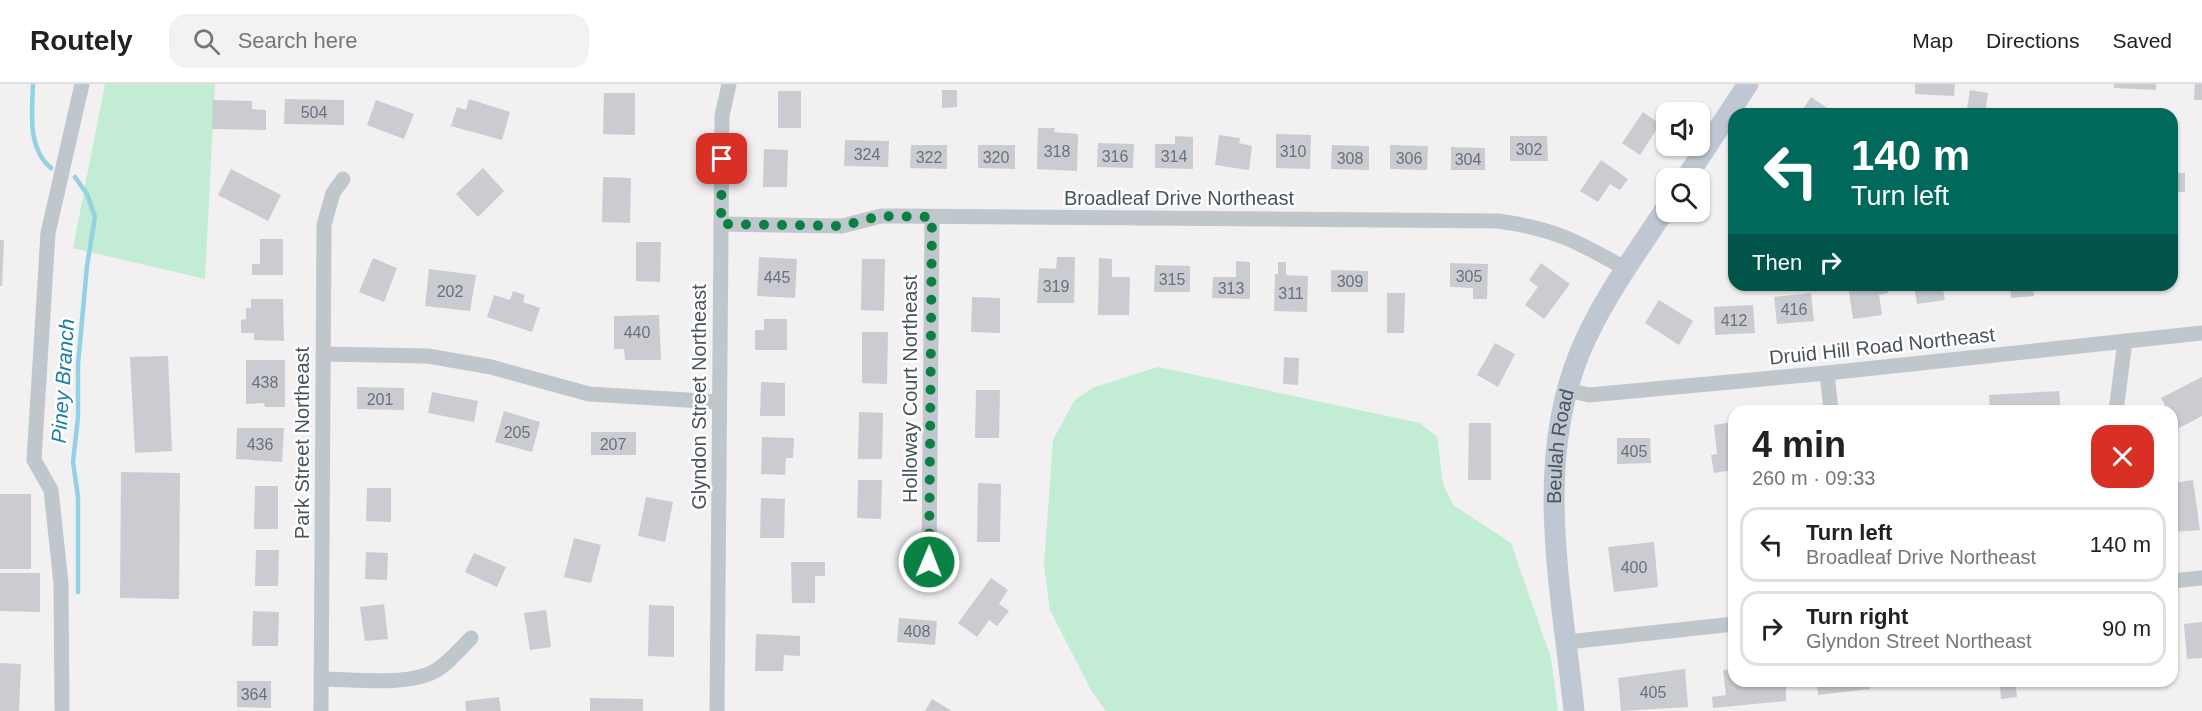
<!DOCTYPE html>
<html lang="en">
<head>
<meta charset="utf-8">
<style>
  :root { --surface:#fff; --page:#f2f2f2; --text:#222; --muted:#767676; --line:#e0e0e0 }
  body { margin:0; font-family:Helvetica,sans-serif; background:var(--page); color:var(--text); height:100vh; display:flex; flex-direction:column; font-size:22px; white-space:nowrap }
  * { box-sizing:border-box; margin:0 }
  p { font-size:20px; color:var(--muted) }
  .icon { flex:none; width:33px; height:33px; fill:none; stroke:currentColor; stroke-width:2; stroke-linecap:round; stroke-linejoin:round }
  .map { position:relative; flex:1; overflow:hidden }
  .details { position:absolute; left:1728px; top:321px; width:450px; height:282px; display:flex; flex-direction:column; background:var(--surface); border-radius:18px; box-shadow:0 2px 4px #0004 }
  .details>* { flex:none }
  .banner { position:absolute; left:1728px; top:24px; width:450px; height:183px; border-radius:18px; box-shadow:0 2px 4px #0004; background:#00695c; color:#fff; overflow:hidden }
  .controls { position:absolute; left:1656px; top:18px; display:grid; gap:12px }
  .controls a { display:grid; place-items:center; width:54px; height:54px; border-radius:12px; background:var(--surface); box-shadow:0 2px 4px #0004; font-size:30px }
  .pin { position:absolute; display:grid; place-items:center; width:51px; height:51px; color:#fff; margin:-26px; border-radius:12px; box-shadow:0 3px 9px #0006 }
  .me { position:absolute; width:66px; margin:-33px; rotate:1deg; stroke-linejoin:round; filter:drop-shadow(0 0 4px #0008) }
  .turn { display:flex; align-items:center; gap:21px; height:126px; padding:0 24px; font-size:27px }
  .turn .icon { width:78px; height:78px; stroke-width:2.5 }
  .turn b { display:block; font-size:42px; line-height:51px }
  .then { display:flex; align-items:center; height:57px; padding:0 24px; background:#0003; gap:12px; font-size:22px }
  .round { display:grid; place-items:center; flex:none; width:63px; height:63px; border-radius:18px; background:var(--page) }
  .summary { display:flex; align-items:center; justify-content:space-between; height:102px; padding:0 24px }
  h1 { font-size:36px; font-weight:800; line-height:45px }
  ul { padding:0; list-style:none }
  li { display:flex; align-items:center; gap:18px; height:75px; margin:0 12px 9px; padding:0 12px; border:3px solid var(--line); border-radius:18px }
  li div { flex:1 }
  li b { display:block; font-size:22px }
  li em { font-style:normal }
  header { display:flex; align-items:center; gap:36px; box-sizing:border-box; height:84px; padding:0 30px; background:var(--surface); border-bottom:2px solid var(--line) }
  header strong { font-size:28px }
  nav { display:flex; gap:33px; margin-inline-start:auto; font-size:21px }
  .search { width:420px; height:54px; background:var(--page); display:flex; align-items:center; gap:15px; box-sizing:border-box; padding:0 21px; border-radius:18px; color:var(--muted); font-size:22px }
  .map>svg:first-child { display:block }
  .green { fill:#c3ecd4 }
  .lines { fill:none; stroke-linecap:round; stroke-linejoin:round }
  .stream { stroke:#93d1e5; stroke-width:4.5 }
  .building { fill:#caccd2 }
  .minor { stroke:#bfc7cd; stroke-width:15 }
  .secondary { stroke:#bfc8d2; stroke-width:21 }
  .route { stroke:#0b8043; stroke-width:10; stroke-dasharray:0 18 }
  .labels { text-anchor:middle; stroke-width:5; stroke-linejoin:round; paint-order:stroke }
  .number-label { font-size:16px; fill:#69717a }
  .street-label { font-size:20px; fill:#49535c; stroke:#fff }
  .water-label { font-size:21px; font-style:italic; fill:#197f9f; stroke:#fff }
</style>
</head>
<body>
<header>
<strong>Routely</strong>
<div class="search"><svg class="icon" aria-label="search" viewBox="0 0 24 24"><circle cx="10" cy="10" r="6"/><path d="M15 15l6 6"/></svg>Search here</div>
<nav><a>Map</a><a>Directions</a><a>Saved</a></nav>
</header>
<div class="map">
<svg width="2202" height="627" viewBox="0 0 2202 627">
  <rect width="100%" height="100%" fill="#f2f0f0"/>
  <!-- green -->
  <g class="green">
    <path d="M105,0H215L205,195L73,164Z"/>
    <path d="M1158,283L1420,339L1437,353L1443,400L1453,421L1511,459L1551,574L1558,627H1106L1091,606L1050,526L1044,481L1053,356L1074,317L1092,304Z"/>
  </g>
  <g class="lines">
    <!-- stream -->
    <g class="stream">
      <path d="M33,0C32,28 27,64 51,84"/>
      <path d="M75,93L87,110L95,133L87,182L78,280V333L73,378L78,413V508"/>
    </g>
  </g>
  <!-- building -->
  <g class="building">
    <path d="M1915,0H1955L1954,12L1915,10Z"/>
    <path d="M2114,0H2156V6L2114,4Z"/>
    <path d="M2195,0H2202V16H2194Z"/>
    <path d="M942,6H957V23L942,24Z"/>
    <path d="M1970,6L1988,9L1985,30H1966Z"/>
    <rect x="778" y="7" width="23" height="37"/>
    <path d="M604,9H635V51L603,50Z"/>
    <path d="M1811,13L1836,30H1800Z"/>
    <path d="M285,15L344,16V41L284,40Z"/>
    <path d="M469,15L510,28L502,56L451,42L457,23L466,26Z"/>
    <path d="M213,16L252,17V25L266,26V46L212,45Z"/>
    <path d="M376,16L414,30L404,55L367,41Z"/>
    <path d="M1643,28L1660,40L1640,71L1622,59Z"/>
    <path d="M1038,44H1055L1054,48L1078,50L1077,87L1037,85Z"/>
    <path d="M1276,50L1311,51L1310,85L1276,84Z"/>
    <path d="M1219,51L1240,54L1239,59L1252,62L1249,86L1215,81Z"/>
    <path d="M1175,52L1193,53V85L1155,84V60H1175Z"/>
    <path d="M1510,52H1547L1548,77H1510Z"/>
    <path d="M845,56L889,57L888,83L844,82Z"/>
    <path d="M1098,59L1134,60L1133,84L1097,83Z"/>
    <path d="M911,61H947V85L910,84Z"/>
    <path d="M978,61H1015V85L978,84Z"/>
    <path d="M1332,61L1369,62V86L1331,85Z"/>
    <path d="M1390,61L1428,62L1427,86L1390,85Z"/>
    <path d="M1451,63L1485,64V86H1451Z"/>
    <path d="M764,65L788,66L787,103H763Z"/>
    <path d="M1601,76L1628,95L1620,106L1610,100L1598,118L1580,107Z"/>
    <path d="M483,84L504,107L478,133L456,110Z"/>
    <path d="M231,85L281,111L268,137L218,111Z"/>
    <rect x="2172" y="89" width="13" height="19"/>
    <path d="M603,93L631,94L630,139L602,138Z"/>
    <path d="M260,155H283V191H252V180H260Z"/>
    <path d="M0,156H4L2,202H0Z"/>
    <path d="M636,158H661L660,198L636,197Z"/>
    <path d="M759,173L797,175L795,214L757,212Z"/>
    <path d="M1057,173H1075L1074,219H1037L1039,184L1056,185Z"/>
    <path d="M373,174L397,184L384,218L359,208Z"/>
    <path d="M1099,174L1112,175V193H1130L1129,231H1098Z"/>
    <path d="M862,175H885L884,227L861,226Z"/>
    <path d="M1236,177L1250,178V215L1212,214L1213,193H1236Z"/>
    <path d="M1278,178H1286V191L1308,192L1307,228L1274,227L1275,190H1278Z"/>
    <path d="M1450,179L1488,180L1487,215H1473V204L1450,203Z"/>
    <path d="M1541,179L1570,200L1544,235L1525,221L1538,203L1529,196Z"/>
    <path d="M1155,181L1190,182V208H1154Z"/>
    <path d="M429,185L476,191L470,227L425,222Z"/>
    <path d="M1331,186L1368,187V208H1331Z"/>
    <path d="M1848,201H1887L1888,209L1879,211L1882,231L1853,235Z"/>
    <path d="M1914,201H1942L1945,216L1917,220Z"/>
    <path d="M2010,201H2033L2034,212L2011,214Z"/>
    <path d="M513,207L525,211L523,218L540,224L532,248L487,233L494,211L510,216Z"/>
    <path d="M1387,209H1405L1404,249H1387Z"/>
    <path d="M1811,209L1814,237L1777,240L1774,213Z"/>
    <path d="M972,213L1000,214V249L971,248Z"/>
    <path d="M251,215H283L284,257L254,256V249H241V236L246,235V224H251Z"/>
    <path d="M1659,216L1693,237L1679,261L1645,239Z"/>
    <path d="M1753,221L1755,249L1715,251L1714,223Z"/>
    <path d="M659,231L661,276H625L624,265H614V232Z"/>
    <path d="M764,235H787V266H755V246H764Z"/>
    <path d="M862,248H888L887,300L862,299Z"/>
    <path d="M1495,259L1515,270L1498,303L1477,291Z"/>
    <path d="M168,272L172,367L135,369L130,273Z"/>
    <path d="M1284,273L1299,274L1298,301L1283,300Z"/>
    <path d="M246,276H285V323H265L264,319L246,320Z"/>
    <path d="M2202,293V332L2177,345L2172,335V327H2168L2161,314Z"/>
    <path d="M761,298L785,299V332H760Z"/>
    <path d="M357,303L404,304V326L357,325Z"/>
    <path d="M976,306H1000L999,354H975Z"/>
    <path d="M2059,307L2061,327H1990L1989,311Z"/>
    <path d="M432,308L478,317L474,338L428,329Z"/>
    <path d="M504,327L540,338L532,368L495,358Z"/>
    <path d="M859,328L883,329L882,375H858Z"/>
    <path d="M1734,338V386L1714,389L1711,371L1717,370L1714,341Z"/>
    <path d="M1469,339H1491V396H1468Z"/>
    <path d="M237,344H284L282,378L236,375Z"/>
    <rect x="591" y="348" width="45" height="23"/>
    <path d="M762,353L794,354L793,374H786L785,391L761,390Z"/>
    <path d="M1617,354H1650L1651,379L1617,380Z"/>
    <path d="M121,388L180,389L179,515L120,514Z"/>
    <path d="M858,396H882L881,435L857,434Z"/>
    <path d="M2193,396L2200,446L2172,448V399Z"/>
    <path d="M978,399L1001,400L1000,458H977Z"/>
    <path d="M255,402H278V445H254Z"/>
    <path d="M367,404H391V438L366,437Z"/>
    <rect x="0" y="410" width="31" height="75"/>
    <path d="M646,413L673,418L665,458L638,452Z"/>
    <path d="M761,414L785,415L784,454H760Z"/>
    <path d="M574,454L601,461L591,499L564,493Z"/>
    <path d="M1654,458L1658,503L1614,508L1608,463Z"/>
    <path d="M256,466H279L278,502H255Z"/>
    <path d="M366,468L388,469L387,496L365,495Z"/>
    <path d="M474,469L506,483L497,503L465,488Z"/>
    <path d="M791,478H825V492H815V519H792Z"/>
    <path d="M0,489H40V528L0,527Z"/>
    <path d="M991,494L1008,506L999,520L1009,527L997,542L989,536L977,553L958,539Z"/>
    <path d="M384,520L388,555L365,557L360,523Z"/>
    <path d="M649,521L674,522V573L648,572Z"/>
    <path d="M546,526L551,563L530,566L524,529Z"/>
    <path d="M253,527L279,528L278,562H252Z"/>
    <path d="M899,534L937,537L935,561L897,558Z"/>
    <path d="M2202,538V574L2187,575L2184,540Z"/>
    <path d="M756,550L800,552V572L784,571L783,587H755Z"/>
    <path d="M0,579L21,580L19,627H0Z"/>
    <path d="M1685,585L1688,623L1621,627L1618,594Z"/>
    <path d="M1734,585V597H1786V617L1713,624L1712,613L1726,611L1723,586Z"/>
    <path d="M237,597H271V624L237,623Z"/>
    <path d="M1817,597H1869L1870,605L1818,611Z"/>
    <path d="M1966,597H2015L2017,613L2001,615L2000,600L1967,602Z"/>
    <path d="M499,613L501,627H466L465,617Z"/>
    <path d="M590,614L643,615V627H590Z"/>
    <path d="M932,615L952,627H925Z"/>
  </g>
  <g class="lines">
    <!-- minor -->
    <g class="minor">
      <path d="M721,140L842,142L881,132H896L1498,137C1555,145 1577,157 1626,185"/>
      <path d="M323,270L428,272L491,283L589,310L719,318"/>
      <path d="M1827,289L1831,327"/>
      <path d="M1567,306L1589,311L1827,289L2202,249"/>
      <path d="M2116,327L2125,257"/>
      <path d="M929,478L932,133"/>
      <path d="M2172,497L2202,494"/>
      <path d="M1567,558L1734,540"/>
      <path d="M321,595C351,595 407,602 433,588C447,581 460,565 471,554"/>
      <path d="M62,627L61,499L51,406L34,376L48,149L82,0"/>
      <path d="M321,627L324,141L333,109L343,95"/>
      <path d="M717,627L722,32L729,0"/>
    </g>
    <!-- secondary -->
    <g class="secondary">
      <path d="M1686,94L1748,0"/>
      <path id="s1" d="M1574,627C1562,508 1533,382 1580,268C1601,217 1636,170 1666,124"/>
    </g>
  </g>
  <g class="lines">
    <!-- route -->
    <path class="route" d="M722,75L721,140L842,142L880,132L932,133L929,478"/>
  </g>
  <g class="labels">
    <!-- number labels -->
    <g class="number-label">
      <text x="314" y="34">504</text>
      <text x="1529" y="71">302</text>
      <text x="1057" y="73">318</text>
      <text x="1293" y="73">310</text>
      <text x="867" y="76">324</text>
      <text x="1115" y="78">316</text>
      <text x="1174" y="78">314</text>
      <text x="929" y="79">322</text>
      <text x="996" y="79">320</text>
      <text x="1350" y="80">308</text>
      <text x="1409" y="80">306</text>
      <text x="1468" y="81">304</text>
      <text x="1469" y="198">305</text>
      <text x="777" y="199">445</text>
      <text x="1172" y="201">315</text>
      <text x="1350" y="203">309</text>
      <text x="1056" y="208">319</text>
      <text x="1231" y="210">313</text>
      <text x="450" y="213">202</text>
      <text x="1291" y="215">311</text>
      <text x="1794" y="231">416</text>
      <text x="1734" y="242">412</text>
      <text x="637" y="254">440</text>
      <text x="265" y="304">438</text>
      <text x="380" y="321">201</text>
      <text x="517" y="354">205</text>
      <text x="260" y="366">436</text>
      <text x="613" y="366">207</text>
      <text x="1634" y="373">405</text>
      <text x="1634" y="489">400</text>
      <text x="917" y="553">408</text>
      <text x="1653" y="614">405</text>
      <text x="254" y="616">364</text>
    </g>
    <!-- street labels -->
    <g class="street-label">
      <text x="1179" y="121">Broadleaf Drive Northeast</text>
      <text transform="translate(1882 262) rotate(-6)" y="7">Druid Hill Road Northeast</text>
      <text transform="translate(910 305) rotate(-90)" y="7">Holloway Court Northeast</text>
      <text transform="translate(699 313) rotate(-90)" y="7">Glyndon Street Northeast</text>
      <text transform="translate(302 359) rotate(-90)" y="7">Park Street Northeast</text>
      <text dy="7" stroke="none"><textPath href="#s1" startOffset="266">Beulah Road</textPath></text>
    </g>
    <!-- water labels -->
    <g class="water-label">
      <text transform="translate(63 297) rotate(-86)" y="7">Piney Branch</text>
    </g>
  </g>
</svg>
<div class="controls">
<a><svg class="icon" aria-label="sound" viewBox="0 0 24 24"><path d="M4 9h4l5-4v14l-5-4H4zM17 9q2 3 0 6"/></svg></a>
<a><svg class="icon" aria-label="search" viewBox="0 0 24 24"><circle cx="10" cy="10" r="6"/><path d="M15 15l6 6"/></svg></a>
</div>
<div class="pin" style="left:722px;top:75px;background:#d93025"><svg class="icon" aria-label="arrive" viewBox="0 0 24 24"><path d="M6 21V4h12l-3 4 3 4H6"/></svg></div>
<svg class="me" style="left:929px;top:478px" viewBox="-20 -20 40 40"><circle r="17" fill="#0b8043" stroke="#fff" stroke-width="3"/><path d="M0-11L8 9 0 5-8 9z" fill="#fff"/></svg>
<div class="banner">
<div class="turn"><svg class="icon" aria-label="left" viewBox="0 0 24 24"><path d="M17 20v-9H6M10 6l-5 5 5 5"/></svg><div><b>140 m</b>Turn left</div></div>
<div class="then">Then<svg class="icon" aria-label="right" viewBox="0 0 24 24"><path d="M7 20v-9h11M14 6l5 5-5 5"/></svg></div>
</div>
<section class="details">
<div class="summary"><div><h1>4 min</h1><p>260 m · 09:33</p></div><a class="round" style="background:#d93025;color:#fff"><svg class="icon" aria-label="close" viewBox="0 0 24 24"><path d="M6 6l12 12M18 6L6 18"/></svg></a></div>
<ul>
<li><svg class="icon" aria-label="left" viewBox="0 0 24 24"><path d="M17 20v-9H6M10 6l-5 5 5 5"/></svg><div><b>Turn left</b><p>Broadleaf Drive Northeast</p></div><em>140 m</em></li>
<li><svg class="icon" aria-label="right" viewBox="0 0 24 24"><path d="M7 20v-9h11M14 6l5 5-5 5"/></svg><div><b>Turn right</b><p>Glyndon Street Northeast</p></div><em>90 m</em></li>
</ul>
</section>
</div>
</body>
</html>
